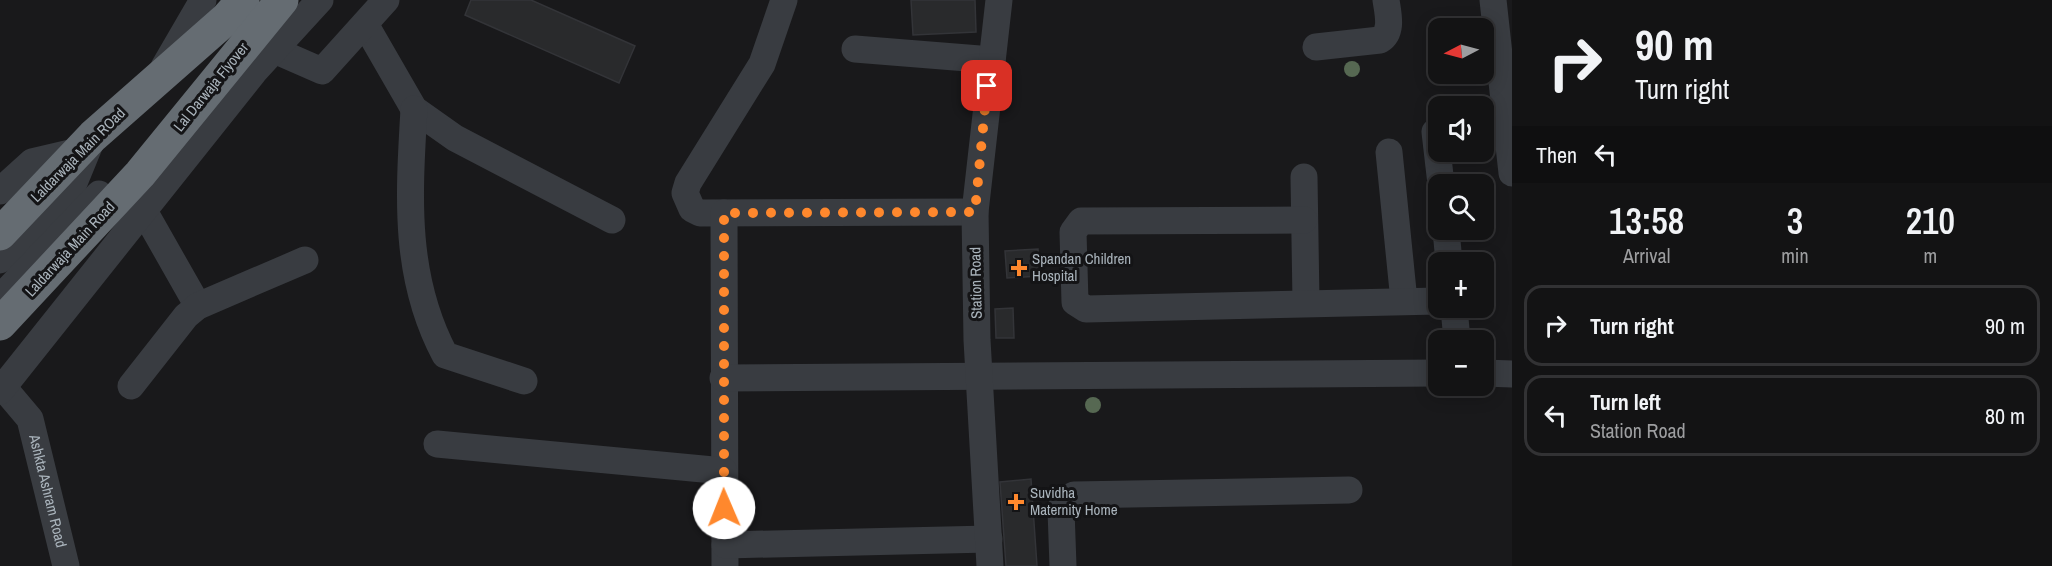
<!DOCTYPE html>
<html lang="en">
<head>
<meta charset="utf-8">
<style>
  :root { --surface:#131314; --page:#1c1c1d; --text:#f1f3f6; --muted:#9d9ea0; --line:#323234 }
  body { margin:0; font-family:"Archivo Narrow",sans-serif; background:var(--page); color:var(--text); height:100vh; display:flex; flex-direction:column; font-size:22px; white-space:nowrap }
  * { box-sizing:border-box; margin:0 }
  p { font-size:20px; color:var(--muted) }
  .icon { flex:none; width:33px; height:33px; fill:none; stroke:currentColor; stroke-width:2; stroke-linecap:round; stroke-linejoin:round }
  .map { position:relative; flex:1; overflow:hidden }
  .sheet { display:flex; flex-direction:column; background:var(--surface); width:540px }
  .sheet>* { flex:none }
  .guide { background:#131314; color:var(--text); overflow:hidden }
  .needle { width:39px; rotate:264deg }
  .controls { position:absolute; left:1428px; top:18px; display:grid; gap:12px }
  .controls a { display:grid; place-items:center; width:66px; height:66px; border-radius:12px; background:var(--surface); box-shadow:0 3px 15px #0003,0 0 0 2px var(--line); font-size:30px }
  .pin { position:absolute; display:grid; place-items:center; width:51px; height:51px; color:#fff; margin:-26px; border-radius:12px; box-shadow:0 3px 9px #0006 }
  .me { position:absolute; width:66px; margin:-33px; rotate:359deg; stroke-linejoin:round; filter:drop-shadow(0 0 4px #0008) }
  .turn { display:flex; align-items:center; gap:21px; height:126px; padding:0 24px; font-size:27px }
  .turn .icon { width:78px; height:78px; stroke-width:2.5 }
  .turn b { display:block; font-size:42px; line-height:51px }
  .then { display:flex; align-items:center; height:57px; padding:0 24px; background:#0003; gap:12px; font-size:22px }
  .eta { display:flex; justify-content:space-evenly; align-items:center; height:102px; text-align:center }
  .eta b { font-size:36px; font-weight:600; line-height:42px }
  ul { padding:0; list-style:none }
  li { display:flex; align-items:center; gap:18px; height:81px; margin:0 12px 9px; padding:0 12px; border:3px solid var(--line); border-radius:18px }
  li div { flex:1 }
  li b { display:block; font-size:22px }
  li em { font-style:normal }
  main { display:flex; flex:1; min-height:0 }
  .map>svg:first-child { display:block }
  .building { fill:#292a2c; stroke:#333438; stroke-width:1.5 }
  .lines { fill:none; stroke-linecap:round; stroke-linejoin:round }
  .minor { stroke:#393c41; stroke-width:27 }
  .highway { stroke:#656c72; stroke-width:33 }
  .tree { fill:#566852 }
  .route { stroke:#ff882d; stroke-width:10; stroke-dasharray:0 18 }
  .poi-dot { fill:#ff882d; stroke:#141416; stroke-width:2 }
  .labels { text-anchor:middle; stroke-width:6; stroke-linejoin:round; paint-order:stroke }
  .street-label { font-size:15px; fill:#aab4bc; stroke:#141416 }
  .poi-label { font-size:15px; fill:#aab4bc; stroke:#141416; text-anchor:start }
</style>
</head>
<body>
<main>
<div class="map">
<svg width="1512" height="566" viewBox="0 0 1512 566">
  <rect width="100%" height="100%" fill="#19191b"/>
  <!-- building -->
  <g class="building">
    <path d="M471,0H531L635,46L619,83L465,15Z"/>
    <path d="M911,0H975L976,32L913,35Z"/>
    <path d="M1038,249L1039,276L1007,278L1005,251Z"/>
    <path d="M1013,308L1014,338H996L995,309Z"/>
    <path d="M1031,479L1037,566H1006L1000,482Z"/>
  </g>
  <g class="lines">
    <!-- minor -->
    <g class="minor">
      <path d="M784,0L762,64L688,183L685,193L692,209L700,213L975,212"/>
      <path d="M1493,0L1512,173"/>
      <path d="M365,24L414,109L455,138L612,220"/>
      <path d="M1316,47L1380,40C1393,32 1388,14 1386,0"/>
      <path d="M855,49L992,60"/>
      <path d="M274,50L322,71L386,0"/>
      <path d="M164,67L203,0"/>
      <path d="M414,109C409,195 403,276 445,355L524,381"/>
      <path d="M1435,132L1441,184"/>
      <path d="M1389,152L1404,301"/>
      <path d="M1304,177L1306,302"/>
      <path d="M0,191L32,162L79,151"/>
      <path d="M144,211L198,306"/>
      <path d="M724,213L725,566"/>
      <path d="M1304,220L1081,221L1073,232L1075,302L1086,309L1438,301"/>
      <path d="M1446,230L1449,262"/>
      <path d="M0,260L74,183L90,144"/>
      <path d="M0,298L99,194"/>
      <path d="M1454,308L1457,340"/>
      <path d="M1484,373L1512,374"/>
      <path d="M723,378L1438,373"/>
      <path d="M131,386L186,316L198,306L305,260"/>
      <path id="s1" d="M3,387L30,419L66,566"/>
      <path d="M0,391L254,72L320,0"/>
      <path d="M437,444L724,471"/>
      <path d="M725,545L989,539"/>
      <path d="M990,566L977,340L975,212L999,0"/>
      <path d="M1063,566L1061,510L1063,502L1074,495L1349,490"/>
    </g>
    <!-- highway -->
    <g class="highway">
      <path d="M0,234L93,136L226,19L243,0"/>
      <path d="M0,324L140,174L282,0"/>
    </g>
  </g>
  <!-- trees -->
  <g class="tree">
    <circle cx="1352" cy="69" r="8"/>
    <circle cx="1093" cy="405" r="8"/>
  </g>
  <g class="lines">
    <!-- route -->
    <path class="route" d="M724,508V213L975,212L987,86"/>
  </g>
  <!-- markers -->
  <g class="poi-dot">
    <path d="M1016 259h6v6h6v6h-6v6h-6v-6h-6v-6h6z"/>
    <path d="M1013 493h6v6h6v6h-6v6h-6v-6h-6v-6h6z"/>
  </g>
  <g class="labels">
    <!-- street labels -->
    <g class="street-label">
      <text transform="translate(211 87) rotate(-51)" y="5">Lal Darwaja Flyover</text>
      <text transform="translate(78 155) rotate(-45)" y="5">Laldarwaja Main ROad</text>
      <text transform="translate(70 249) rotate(-47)" y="5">Laldarwaja Main Road</text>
      <text transform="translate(976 283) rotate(-91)" y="5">Station Road</text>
      <text dy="5" stroke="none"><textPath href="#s1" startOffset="116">Ashkta Ashram Road</textPath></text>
    </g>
    <!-- poi labels -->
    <g class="poi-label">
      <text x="1032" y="264">Spandan Children<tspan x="1032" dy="17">Hospital</tspan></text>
      <text x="1030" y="498">Suvidha<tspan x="1030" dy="17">Maternity Home</tspan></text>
    </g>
  </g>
</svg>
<div class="controls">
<a><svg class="needle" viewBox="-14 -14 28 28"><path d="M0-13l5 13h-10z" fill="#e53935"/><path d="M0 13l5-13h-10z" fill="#9d9ea0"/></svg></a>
<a><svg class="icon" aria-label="sound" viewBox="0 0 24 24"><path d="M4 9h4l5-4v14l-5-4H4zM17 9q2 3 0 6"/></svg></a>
<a><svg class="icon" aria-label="search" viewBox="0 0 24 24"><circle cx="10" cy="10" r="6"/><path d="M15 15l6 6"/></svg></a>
<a>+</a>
<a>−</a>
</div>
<div class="pin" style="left:987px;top:86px;background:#d93025"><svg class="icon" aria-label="arrive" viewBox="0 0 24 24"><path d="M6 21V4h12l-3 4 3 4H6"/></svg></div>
<svg class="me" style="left:724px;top:508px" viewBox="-20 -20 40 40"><circle r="19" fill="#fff"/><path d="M0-13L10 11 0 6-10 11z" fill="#ff882d"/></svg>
</div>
<section class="sheet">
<div class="guide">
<div class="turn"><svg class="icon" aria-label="right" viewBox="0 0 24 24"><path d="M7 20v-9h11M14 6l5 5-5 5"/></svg><div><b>90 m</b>Turn right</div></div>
<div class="then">Then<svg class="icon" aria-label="left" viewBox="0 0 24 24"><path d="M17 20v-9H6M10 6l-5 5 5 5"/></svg></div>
</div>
<div class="eta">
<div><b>13:58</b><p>Arrival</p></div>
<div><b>3</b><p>min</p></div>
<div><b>210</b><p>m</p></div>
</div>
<ul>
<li><svg class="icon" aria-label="right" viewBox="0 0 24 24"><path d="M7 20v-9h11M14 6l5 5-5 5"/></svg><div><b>Turn right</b></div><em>90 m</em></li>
<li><svg class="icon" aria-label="left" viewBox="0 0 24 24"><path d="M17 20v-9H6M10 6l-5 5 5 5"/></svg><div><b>Turn left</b><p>Station Road</p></div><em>80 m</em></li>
</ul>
</section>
</main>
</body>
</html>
